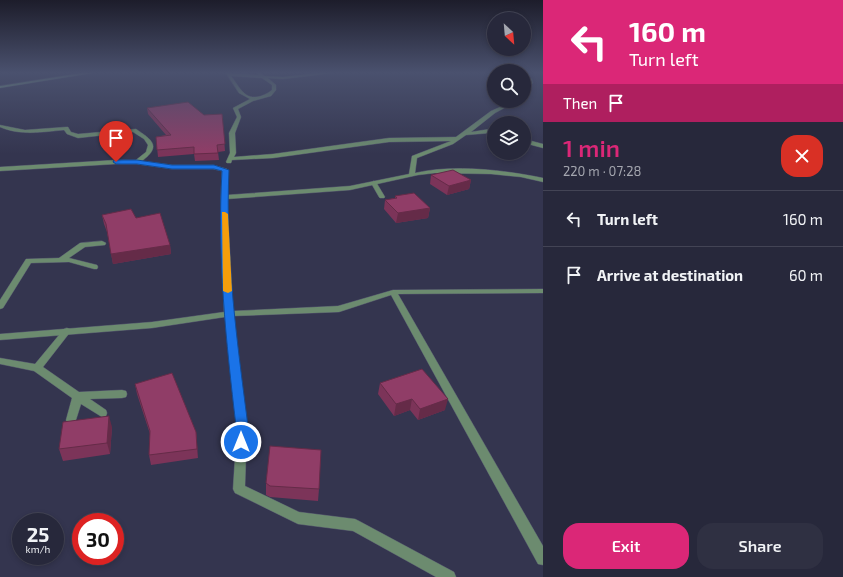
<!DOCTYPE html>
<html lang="en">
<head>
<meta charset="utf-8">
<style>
  :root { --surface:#27283b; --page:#2f3042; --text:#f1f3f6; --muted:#a4a6af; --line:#434455; --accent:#db2777 }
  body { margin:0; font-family:"Exo 2",sans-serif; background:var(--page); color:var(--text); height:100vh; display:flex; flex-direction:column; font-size:15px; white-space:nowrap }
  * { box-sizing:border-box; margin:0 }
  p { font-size:13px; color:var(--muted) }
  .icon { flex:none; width:22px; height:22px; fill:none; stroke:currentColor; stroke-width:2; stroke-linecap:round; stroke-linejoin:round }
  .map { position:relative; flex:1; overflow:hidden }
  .details { display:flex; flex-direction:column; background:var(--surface); width:300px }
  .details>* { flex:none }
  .banner { background:#db2777; color:#fff; overflow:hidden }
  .needle { width:26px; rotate:154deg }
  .controls { position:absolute; left:487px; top:12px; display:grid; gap:8px }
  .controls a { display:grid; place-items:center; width:44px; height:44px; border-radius:50%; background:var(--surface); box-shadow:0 2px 6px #0003,0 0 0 1px var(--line); font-size:20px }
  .speed { position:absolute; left:12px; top:513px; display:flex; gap:8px; font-size:20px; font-weight:700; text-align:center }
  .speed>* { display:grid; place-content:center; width:52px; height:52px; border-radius:50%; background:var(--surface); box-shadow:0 2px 6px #0003,0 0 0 1px var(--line); line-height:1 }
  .speed small { font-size:10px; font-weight:400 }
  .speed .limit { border:6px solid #d22; background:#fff; color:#111 }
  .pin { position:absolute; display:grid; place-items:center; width:34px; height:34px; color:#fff; margin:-41px -17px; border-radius:50% 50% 50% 0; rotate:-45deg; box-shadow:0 0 4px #0007 }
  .pin .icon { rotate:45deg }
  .me { position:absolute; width:44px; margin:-22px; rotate:0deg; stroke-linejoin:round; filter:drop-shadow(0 0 3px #0008) }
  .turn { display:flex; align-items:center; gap:14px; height:84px; padding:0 20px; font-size:18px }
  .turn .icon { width:52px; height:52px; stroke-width:2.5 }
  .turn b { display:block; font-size:28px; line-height:34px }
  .then { display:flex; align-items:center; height:38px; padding:0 20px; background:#0003; gap:8px; font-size:15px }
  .round { display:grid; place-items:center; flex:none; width:42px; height:42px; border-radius:16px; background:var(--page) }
  .summary { display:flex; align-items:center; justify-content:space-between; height:68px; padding:0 20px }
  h1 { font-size:24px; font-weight:600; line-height:30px; color:var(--accent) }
  .cta { display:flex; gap:8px; margin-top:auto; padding:8px 20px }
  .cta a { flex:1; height:46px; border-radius:16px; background:var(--accent); color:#fff; font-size:16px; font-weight:600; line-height:46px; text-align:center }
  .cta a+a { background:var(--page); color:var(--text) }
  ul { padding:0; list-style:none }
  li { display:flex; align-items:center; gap:12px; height:56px; padding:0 20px; border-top:1px solid var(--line) }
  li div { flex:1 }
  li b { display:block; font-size:15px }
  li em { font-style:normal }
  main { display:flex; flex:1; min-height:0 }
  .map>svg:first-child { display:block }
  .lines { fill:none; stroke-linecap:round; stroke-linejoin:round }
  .lane-casing { stroke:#52546c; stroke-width:1 }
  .street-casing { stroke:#52546c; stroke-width:1 }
  .secondary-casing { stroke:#52546c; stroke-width:1 }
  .lane { fill:#6c8b6f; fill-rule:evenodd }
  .street { fill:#6c8b6f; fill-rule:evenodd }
  .secondary { fill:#88ba8d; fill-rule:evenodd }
  .wall { fill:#7c3459 }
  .shaded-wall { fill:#652b48 }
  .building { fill:#903d67; stroke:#652b48 }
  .route { fill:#1a73e8; stroke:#114b97 }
  .slow { fill:#f59e0b }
</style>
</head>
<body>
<main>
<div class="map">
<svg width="543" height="577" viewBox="0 0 543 577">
  <rect width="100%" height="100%" fill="#34354f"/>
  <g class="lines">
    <defs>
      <g id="lane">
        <path d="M374,181L376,182L385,197L384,198H380L379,197L371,183Z"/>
        <path d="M102,241L106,243L105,245L85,247L69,258L97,265L98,267L97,269H94L69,262L31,263L3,308L0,309V300L26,259L59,258L80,243Z"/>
        <path d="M67,328L70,329L71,331L43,367L79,392L122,390L126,391L127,394L126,397L122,398L90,399L106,410L107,413L106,416L102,417L81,404L75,423L71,424L67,423L66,420L72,398L34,371L0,364V358L35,364L64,329Z"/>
      </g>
      <g id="street">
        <path d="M226,73L259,75L256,73H261L264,76L283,77L317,73H333L283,79L268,78L276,85V90L271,96L253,101L238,109L241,117L235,133L236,153L234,157L273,154L389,138L456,137L491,111L507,104L503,101H508L512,104L495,113L471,132L490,129L494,130V134L490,133L466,135L453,144L417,158L415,173C454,164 504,170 543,178V182L521,177L491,174L435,173L418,175L350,190L227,199L233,311L338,306L393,290L543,289V293L398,294L543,546V565L538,564L391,295L339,312L233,316L247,426L245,486L299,512L355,519L359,521L454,572L456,577H436L353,531L298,524L235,493L233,489L237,426L225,317L152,328L0,340V334L152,322L224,312L221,197L222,171L213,169H172L137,164H116L0,171V167L116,160H136L146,152L148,145L144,139L133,132L78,138L67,134L64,130C42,132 21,136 0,127V125L25,130L66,127H68L71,132L78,134L136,129C152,140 162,146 142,161L172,165H213L227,169V195L350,186L409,174L412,156L451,141L389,142L273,158L232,160L231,163H227L226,162L230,153L229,133L237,117L233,108L250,99L239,93ZM231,76L262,78L272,85V90C268,93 266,94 261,96C244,101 240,87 231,76Z"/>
        <path d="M524,75L532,79L533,83L524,88V85L529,82V81L524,78Z"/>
        <path d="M524,139L543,144V148L524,143Z"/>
      </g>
      <path id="secondary" d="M81,73H93L0,88V86Z"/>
    </defs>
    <!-- lane casing -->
    <use href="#lane" class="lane-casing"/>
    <!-- street casing -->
    <use href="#street" class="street-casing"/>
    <!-- secondary casing -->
    <use href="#secondary" class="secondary-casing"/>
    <!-- lane -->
    <use href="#lane" class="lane"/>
    <!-- street -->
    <use href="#street" class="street"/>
    <!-- secondary -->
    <use href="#secondary" class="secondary"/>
  </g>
  <!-- wall -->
  <g class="wall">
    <path d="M147,108L204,115L222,114L225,151L218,152L219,160L195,161L194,154L158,157L156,137L166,135L148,114Z"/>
    <path d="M431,175L471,180L469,189L447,195L430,184Z"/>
    <path d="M395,196L430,208L428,218L396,223L384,209L385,200L395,198Z"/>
    <path d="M102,215L136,218L170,245L171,254L113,264L107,232L104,224Z"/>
    <path d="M380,383L445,410L418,420L410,410L394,416L378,394Z"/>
    <path d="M135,384L196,432L198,458L151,465L149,455L150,434L137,394Z"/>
    <path d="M112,427L110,454L63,461L59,449Z"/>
    <path d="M266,483L319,489L318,501L270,497L266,495Z"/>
  </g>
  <!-- shaded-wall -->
  <g class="shaded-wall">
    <path d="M471,180L469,189L447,195L449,186Z"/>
    <path d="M430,208L428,218L396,223L398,213Z"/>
    <path d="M170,245L171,254L113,264L111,254Z"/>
    <path d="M412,399L410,410L394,416L396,404Z"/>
    <path d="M448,399L445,410L418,420L420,409Z"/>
    <path d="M109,416L112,427L110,454L107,443Z"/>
    <path d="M196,432L197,442L198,458L197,449Z"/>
  </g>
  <!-- building -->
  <g class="building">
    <path d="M188,102L204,115L222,114L225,144L217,145L218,153L194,154V147L157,150L156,137L171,135L147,108Z"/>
    <path d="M453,170L471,180L449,186L431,175Z"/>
    <path d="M414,193L430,208L398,213L385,200L397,198L395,196Z"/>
    <path d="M131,209L136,218L160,213L170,245L111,254L106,224L102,215Z"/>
    <path d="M422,369L448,399L420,409L412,399L396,404L380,383Z"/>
    <path d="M172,373L196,432L197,449L149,455L150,431L135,384Z"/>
    <path d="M109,416L107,443L59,449L63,422Z"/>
    <path d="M270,446L321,450L319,489L270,486L266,483Z"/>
  </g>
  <!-- sky -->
  <linearGradient id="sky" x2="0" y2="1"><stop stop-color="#1d1d2b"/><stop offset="0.47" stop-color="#4a516e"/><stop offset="1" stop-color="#4a516e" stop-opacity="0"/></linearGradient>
  <rect width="543" height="154" fill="url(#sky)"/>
  <!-- route -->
  <path class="route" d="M114,160H137L172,165H214L229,170C225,255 237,341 248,426L247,442L245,445L241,447L237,445L235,442L236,426C226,342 217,256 222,171L214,169H172L137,164H116L113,162Z"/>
  <!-- slow -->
  <path class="slow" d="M222,212H225L228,214L232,291L228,293L223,291Z"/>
</svg>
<div class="controls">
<a><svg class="needle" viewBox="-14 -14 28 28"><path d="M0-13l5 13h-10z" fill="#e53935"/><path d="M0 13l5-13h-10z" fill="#a4a6af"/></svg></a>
<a><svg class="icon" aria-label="search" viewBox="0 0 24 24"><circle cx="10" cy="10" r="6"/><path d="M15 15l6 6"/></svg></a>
<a><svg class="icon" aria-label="layers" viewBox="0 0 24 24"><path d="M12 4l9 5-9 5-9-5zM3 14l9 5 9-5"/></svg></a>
</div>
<div class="speed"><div>25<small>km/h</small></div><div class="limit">30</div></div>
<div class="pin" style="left:116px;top:162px;background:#d93025"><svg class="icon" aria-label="arrive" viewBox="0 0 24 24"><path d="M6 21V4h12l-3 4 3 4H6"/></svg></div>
<svg class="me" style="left:241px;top:442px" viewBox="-20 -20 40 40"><circle r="17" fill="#1a73e8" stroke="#fff" stroke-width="3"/><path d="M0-11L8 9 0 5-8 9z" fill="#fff"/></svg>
</div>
<section class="details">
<div class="banner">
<div class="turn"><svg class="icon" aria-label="left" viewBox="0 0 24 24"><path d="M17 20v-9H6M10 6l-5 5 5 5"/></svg><div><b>160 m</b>Turn left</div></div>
<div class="then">Then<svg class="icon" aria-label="arrive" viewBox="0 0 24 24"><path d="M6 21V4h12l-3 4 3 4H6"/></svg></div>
</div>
<div class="summary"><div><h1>1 min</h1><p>220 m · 07:28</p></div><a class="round" style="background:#d93025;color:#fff"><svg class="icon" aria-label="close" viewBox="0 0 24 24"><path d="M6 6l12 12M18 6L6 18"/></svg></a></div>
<ul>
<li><svg class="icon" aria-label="left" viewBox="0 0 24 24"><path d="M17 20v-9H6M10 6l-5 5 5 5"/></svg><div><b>Turn left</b></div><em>160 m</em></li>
<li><svg class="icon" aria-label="arrive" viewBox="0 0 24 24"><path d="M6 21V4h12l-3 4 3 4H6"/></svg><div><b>Arrive at destination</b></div><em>60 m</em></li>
</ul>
<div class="cta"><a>Exit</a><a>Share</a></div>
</section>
</main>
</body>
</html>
